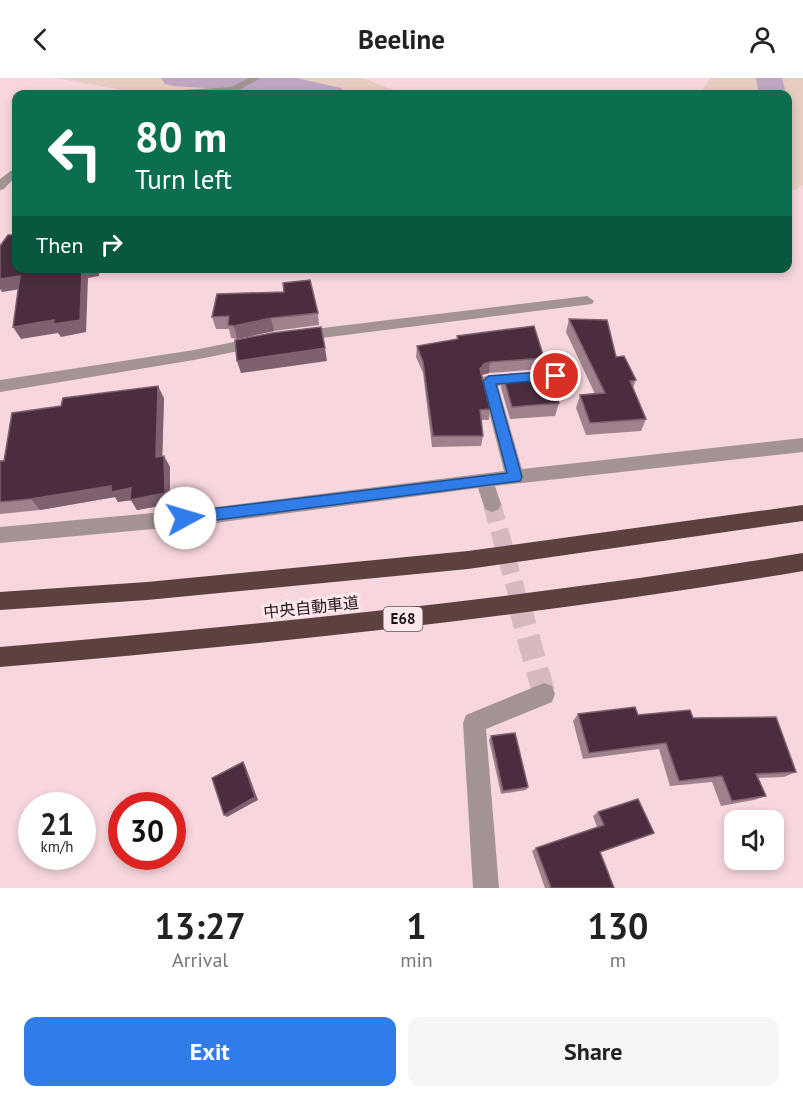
<!DOCTYPE html>
<html lang="en">
<head>
<meta charset="utf-8">
<style>
  :root { --surface:#fff; --page:#f6f6f6; --text:#222; --muted:#767676; --accent:#307ce9 }
  body { margin:0; font-family:"PT Sans","Noto Sans JP",sans-serif; background:var(--page); color:var(--text); height:100vh; display:flex; flex-direction:column; font-size:22px; white-space:nowrap }
  * { box-sizing:border-box; margin:0 }
  p { font-size:20px; color:var(--muted) }
  .icon { flex:none; width:33px; height:33px; fill:none; stroke:currentColor; stroke-width:2; stroke-linecap:round; stroke-linejoin:round }
  .map { position:relative; height:810px; overflow:hidden }
  .side { display:flex; flex-direction:column; background:var(--surface); flex:1 }
  .side>* { flex:none }
  .top-card { position:absolute; left:12px; top:12px; width:780px; height:183px; border-radius:12px; box-shadow:0 3px 9px #0003; background:#0b6e4f; color:#fff; overflow:hidden }
  .buttons { position:absolute; left:724px; top:732px; display:grid; gap:12px }
  .buttons a { display:grid; place-items:center; width:60px; height:60px; border-radius:12px; background:var(--surface); box-shadow:0 3px 9px #0003; font-size:30px }
  .speed { position:absolute; left:18px; top:714px; display:flex; gap:12px; font-size:30px; font-weight:700; text-align:center }
  .speed>* { display:grid; place-content:center; width:78px; height:78px; border-radius:50%; background:var(--surface); box-shadow:0 3px 9px #0003; line-height:1 }
  .speed small { font-size:15px; font-weight:400 }
  .speed .limit { border:9px solid #d22; background:#fff; color:#111 }
  .pin { position:absolute; display:grid; place-items:center; width:51px; height:51px; color:#fff; margin:-26px; border:3px solid #fff; border-radius:50%; box-shadow:0 2px 6px #0007 }
  .me { position:absolute; width:66px; margin:-33px; rotate:84deg; stroke-linejoin:round; filter:drop-shadow(0 0 4px #0008) }
  .turn { display:flex; align-items:center; gap:21px; height:126px; padding:0 24px; font-size:27px }
  .turn .icon { width:78px; height:78px; stroke-width:2.5 }
  .turn b { display:block; font-size:42px; line-height:51px }
  .then { display:flex; align-items:center; height:57px; padding:0 24px; background:#0003; gap:12px; font-size:22px }
  .eta { display:flex; justify-content:space-evenly; align-items:center; height:102px; text-align:center }
  .eta b { font-size:36px; font-weight:700; line-height:42px }
  .primary-button { display:flex; gap:12px; margin-top:auto; padding:12px 24px }
  .primary-button a { flex:1; height:69px; border-radius:12px; background:var(--accent); color:#fff; font-size:24px; font-weight:700; line-height:69px; text-align:center }
  .primary-button a+a { background:var(--page); color:var(--text) }
  header { display:flex; justify-content:space-between; align-items:center; height:78px; padding:0 24px; background:var(--surface); font-size:27px; font-weight:700 }
  .map>svg:first-child { display:block }
  .green { fill:#e6ccc1 }
  .lines { fill:none; stroke-linecap:round; stroke-linejoin:round }
  .river { fill:#bea5c2; fill-rule:evenodd }
  .minor-tunnel-far1 { stroke:#d6b9bf; stroke-width:18; stroke-dasharray:18 9; stroke-linecap:butt }
  .minor-tunnel { stroke:#d6b9bf; stroke-width:23; stroke-dasharray:23 11; stroke-linecap:butt }
  .minor { fill:#a39493; fill-rule:evenodd }
  .highway { fill:#5c413e; fill-rule:evenodd }
  .wall { fill:#a0828e }
  .shaded-wall { fill:#7e606e }
  .building { fill:#4a2e3f; stroke:#7e606e; stroke-width:1.5 }
  .route { fill:#307ce9; stroke:#1f5197; stroke-width:1.5 }
  .labels { text-anchor:middle; stroke-width:6; stroke-linejoin:round; paint-order:stroke }
  .shield { fill:#fce7eb; stroke:#615355; stroke-width:1.5 }
  .shield-label { font-size:15px; font-weight:bold; fill:#1e1315 }
  .street-label { font-size:16px; fill:#1e1315; stroke:#fce7eb }
</style>
</head>
<body>
<header><svg class="icon" aria-label="back" viewBox="0 0 24 24"><path d="M15 5l-7 7 7 7"/></svg>Beeline<svg class="icon" aria-label="person" viewBox="0 0 24 24"><circle cx="12" cy="8" r="4"/><path d="M4 21q1-7 8-7t8 7"/></svg></header>
<div class="map">
<svg width="803" height="810" viewBox="0 0 803 810">
  <rect width="100%" height="100%" fill="#f7d6dd"/>
  <!-- green -->
  <g class="green">
    <path d="M56,0H363L404,16H145Z"/>
    <path d="M710,0H803V107L788,115V16H700Z"/>
  </g>
  <g class="lines">
    <!-- river -->
    <g class="river">
      <path d="M161,0H296L341,10L345,16H297L174,8L165,6Z"/>
      <path d="M756,0H782L786,16H759Z"/>
    </g>
    <!-- minor-tunnel-far1 -->
    <path class="minor-tunnel-far1" d="M492,426L520,527"/>
    <!-- minor-tunnel -->
    <path class="minor-tunnel" d="M519,526L544,616"/>
    <!-- minor -->
    <g class="minor">
      <path d="M249,0H261L233,15L160,16L165,13L231,9Z"/>
      <path d="M16,89V98L4,111L0,112V101Z"/>
      <path d="M587,218L594,223L592,226L298,263L291,258L298,253Z"/>
      <path d="M258,259L266,264L263,268L194,282L0,314V302L194,272Z"/>
      <path d="M556,292L562,294L564,298L562,302L498,308L522,391L803,360V374L495,408L501,426L499,431L492,434L485,431L478,410L208,446L0,465V449L208,430L504,393L481,303L483,299L489,297Z"/>
      <path d="M544,605L552,608L555,616L552,624L486,651L499,810H473L463,645L466,637Z"/>
    </g>
    <!-- highway -->
    <g class="highway">
      <path d="M803,427V443L468,491L147,522L0,532V514L147,504L468,473Z"/>
      <path d="M803,475V493C537,538 269,566 0,589V569C269,546 537,519 803,475Z"/>
    </g>
  </g>
  <!-- wall -->
  <g class="wall">
    <path d="M318,235L319,247L274,253L237,261L231,260L229,251H216L212,239Z"/>
    <path d="M569,241L616,279L636,302L633,310L646,341L641,353L586,357L576,330L580,317L595,316L566,254Z"/>
    <path d="M457,258L544,280L541,291L489,295L482,297L490,331L489,342H481L483,358L481,368L432,369L423,295L416,279L417,268L457,261Z"/>
    <path d="M503,298L559,325L555,338L510,341L501,310Z"/>
    <path d="M164,320L162,378H164L170,389V426L137,432L131,422L118,424L115,419L40,432L0,436V383H4Z"/>
    <path d="M578,636L638,637L693,640L796,694L784,699L758,700L766,718L754,722L721,728L712,704L670,708L659,671L583,681L573,643Z"/>
    <path d="M491,658L528,709L526,712L501,716L489,662Z"/>
    <path d="M598,734L654,755L600,774L614,810H545L532,773L536,770L597,749L593,738Z"/>
  </g>
  <!-- shaded-wall -->
  <g class="shaded-wall">
    <path d="M82,190H99V198L88,200L86,254L61,259L58,255L21,261L13,249L54,242Z"/>
    <path d="M20,198L27,210L2,214L0,211V201Z"/>
    <path d="M271,240L274,253L237,261L234,248Z"/>
    <path d="M325,270L327,283L241,295L237,283Z"/>
    <path d="M490,284L489,295L482,297L480,291L484,286Z"/>
    <path d="M158,308L164,320L162,390L156,379Z"/>
    <path d="M164,378L170,389V426L137,432L131,422L118,424L115,419L40,432L31,421Z"/>
    <path d="M243,684L245,687L258,722L227,739L224,737Z"/>
  </g>
  <!-- building -->
  <g class="building">
    <path d="M8,157H16V190H82L80,242L54,246V242L13,249L20,198L0,201V168Z"/>
    <path d="M310,202L318,235L271,240L234,248L228,247L229,238L212,239L217,216L284,214L283,205Z"/>
    <path d="M569,241L607,242L616,279L624,278L636,302L630,303L646,341L590,345L580,317L605,315Z"/>
    <path d="M534,248L544,280L490,284L484,286L480,291L490,331L480,332L483,358H433L423,284L417,268L458,261L457,258Z"/>
    <path d="M321,249L325,270L237,283L235,262L272,255Z"/>
    <path d="M549,294L559,325L512,329L503,298Z"/>
    <path d="M158,308L156,379L164,378L165,415L130,422L131,410L111,414V408L31,421L0,424V383H4L12,335L61,328L63,320Z"/>
    <path d="M635,629L638,637L690,632L693,640L776,639L796,694L756,696L766,718L732,723L722,698L679,703L666,665L589,675L578,636Z"/>
    <path d="M515,655L528,709L503,713L491,658Z"/>
    <path d="M243,684L255,719L224,737L212,700Z"/>
    <path d="M638,721L654,755L600,774L614,810H551L536,770L604,747L598,734Z"/>
  </g>
  <!-- route -->
  <path class="route" d="M556,293L560,295V301L496,306L522,399L520,403L185,446L180,444L178,440L180,435L185,434L507,395L483,303L489,298Z"/>
  <g class="labels">
    <!-- shield labels -->
    <rect class="shield" x="383.5" y="529" width="39" height="24" rx="4.5"/>
    <g class="shield-label">
      <text x="403" y="546">E68</text>
    </g>
    <!-- street labels -->
    <g class="street-label">
      <text transform="translate(311 529) rotate(-6)" y="6">中央自動車道</text>
    </g>
  </g>
</svg>
<div class="buttons">
<a><svg class="icon" aria-label="sound" viewBox="0 0 24 24"><path d="M4 9h4l5-4v14l-5-4H4zM17 9q2 3 0 6"/></svg></a>
</div>
<div class="speed"><div>21<small>km/h</small></div><div class="limit">30</div></div>
<div class="pin" style="left:556px;top:298px;background:#d93025"><svg class="icon" aria-label="arrive" viewBox="0 0 24 24"><path d="M6 21V4h12l-3 4 3 4H6"/></svg></div>
<svg class="me" style="left:185px;top:440px" viewBox="-20 -20 40 40"><circle r="19" fill="#fff"/><path d="M0-13L10 11 0 6-10 11z" fill="#307ce9"/></svg>
<div class="top-card">
<div class="turn"><svg class="icon" aria-label="left" viewBox="0 0 24 24"><path d="M17 20v-9H6M10 6l-5 5 5 5"/></svg><div><b>80 m</b>Turn left</div></div>
<div class="then">Then<svg class="icon" aria-label="right" viewBox="0 0 24 24"><path d="M7 20v-9h11M14 6l5 5-5 5"/></svg></div>
</div>
</div>
<section class="side">
<div class="eta">
<div><b>13:27</b><p>Arrival</p></div>
<div><b>1</b><p>min</p></div>
<div><b>130</b><p>m</p></div>
</div>
<div class="primary-button"><a>Exit</a><a>Share</a></div>
</section>
</body>
</html>
